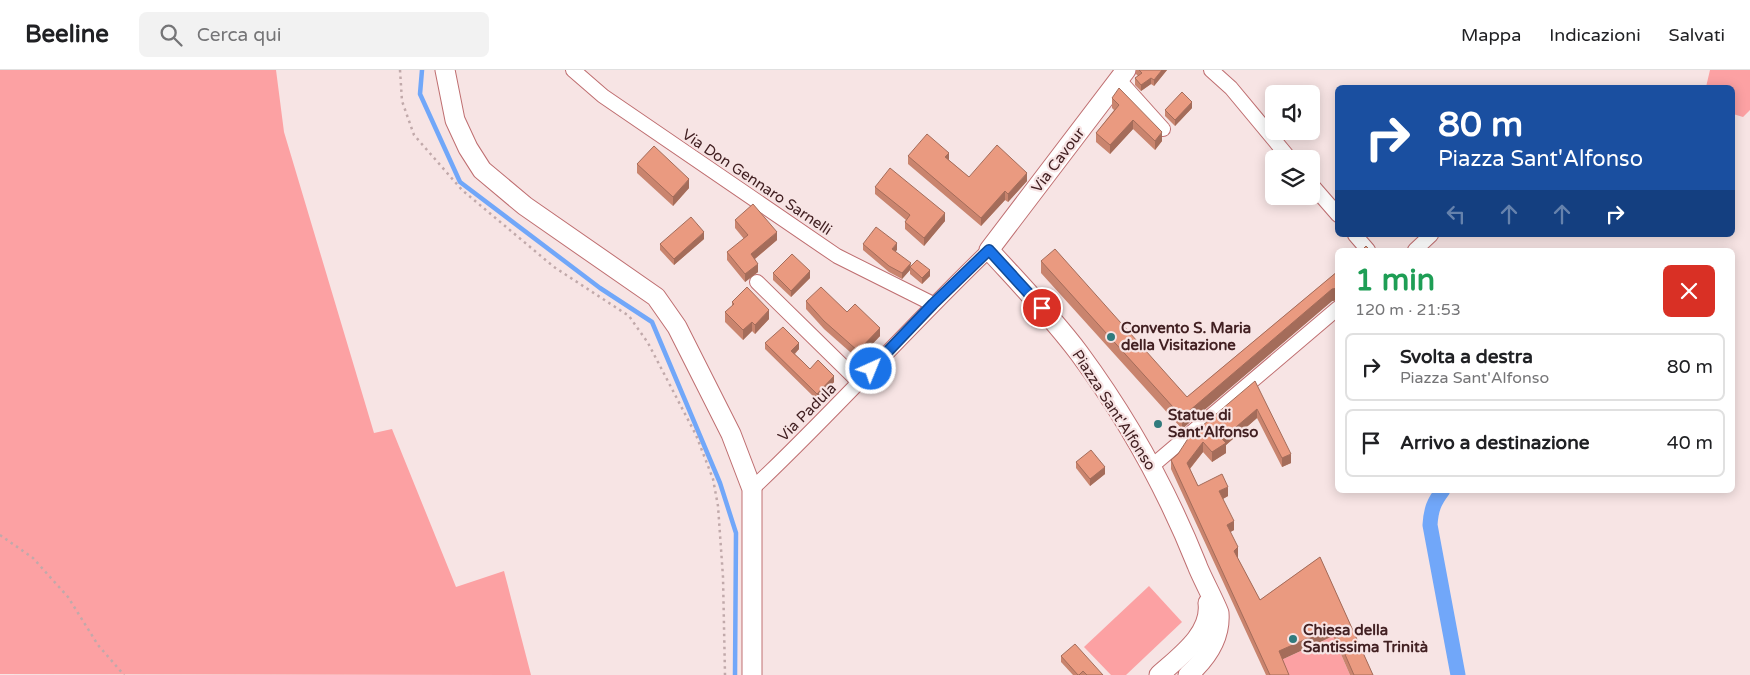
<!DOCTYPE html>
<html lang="it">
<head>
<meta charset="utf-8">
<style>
  :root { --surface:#fff; --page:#f2f2f2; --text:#202124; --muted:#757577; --line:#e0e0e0 }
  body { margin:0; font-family:"Varela Round",sans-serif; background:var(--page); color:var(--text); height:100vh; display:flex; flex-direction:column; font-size:19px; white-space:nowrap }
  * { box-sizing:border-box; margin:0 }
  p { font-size:16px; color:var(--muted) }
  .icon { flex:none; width:28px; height:28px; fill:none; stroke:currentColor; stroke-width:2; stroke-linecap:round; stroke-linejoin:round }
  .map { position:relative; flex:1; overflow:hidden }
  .drawer { position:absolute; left:1335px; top:178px; width:400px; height:245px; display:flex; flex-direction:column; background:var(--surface); border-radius:8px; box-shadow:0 2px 12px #0003 }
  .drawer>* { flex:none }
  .top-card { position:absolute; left:1335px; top:15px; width:400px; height:152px; border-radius:8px; box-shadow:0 2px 12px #0003; background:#1a4fa0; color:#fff; overflow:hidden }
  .controls { position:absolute; left:1265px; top:15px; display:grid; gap:10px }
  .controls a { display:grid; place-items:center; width:55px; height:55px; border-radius:8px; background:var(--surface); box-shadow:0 2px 12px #0003; font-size:25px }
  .pin { position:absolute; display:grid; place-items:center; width:42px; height:42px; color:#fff; margin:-21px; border:2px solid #fff; border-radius:50%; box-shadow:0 1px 5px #0007 }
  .me { position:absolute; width:55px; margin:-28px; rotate:44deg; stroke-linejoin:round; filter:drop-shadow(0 0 4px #0008) }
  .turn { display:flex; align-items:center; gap:18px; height:105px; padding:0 20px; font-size:22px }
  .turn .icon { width:65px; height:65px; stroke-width:2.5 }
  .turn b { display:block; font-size:35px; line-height:42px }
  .lanes { display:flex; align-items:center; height:48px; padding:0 20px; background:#0003; justify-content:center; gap:25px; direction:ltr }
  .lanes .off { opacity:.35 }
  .round { display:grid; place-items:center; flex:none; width:52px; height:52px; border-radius:8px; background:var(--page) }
  .headline { display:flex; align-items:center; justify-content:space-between; height:85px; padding:0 20px }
  h1 { font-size:30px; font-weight:700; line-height:38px; color:#1e9e55 }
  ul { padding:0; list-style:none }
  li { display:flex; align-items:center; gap:15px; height:68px; margin:0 10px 8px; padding:0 10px; border:2px solid var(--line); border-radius:8px }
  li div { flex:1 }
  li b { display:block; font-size:19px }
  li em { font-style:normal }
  header { display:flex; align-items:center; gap:30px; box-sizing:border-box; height:70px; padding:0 25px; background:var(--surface); border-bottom:1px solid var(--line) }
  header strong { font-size:24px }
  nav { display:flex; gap:28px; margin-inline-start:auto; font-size:18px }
  .search { width:350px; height:45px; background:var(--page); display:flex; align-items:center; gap:12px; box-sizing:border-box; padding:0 18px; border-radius:8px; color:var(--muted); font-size:19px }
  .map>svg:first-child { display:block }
  .green { fill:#fca1a3 }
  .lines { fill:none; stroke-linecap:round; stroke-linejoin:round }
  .stream { stroke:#71a7f9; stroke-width:4.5 }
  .canal { stroke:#71a7f9; stroke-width:15 }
  .street-casing { stroke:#bf6e70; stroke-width:16 }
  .secondary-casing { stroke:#bf6e70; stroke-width:21 }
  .path { stroke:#c1a9aa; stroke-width:2.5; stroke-dasharray:2.5 4; stroke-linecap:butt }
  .street { stroke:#fff; stroke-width:14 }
  .secondary { stroke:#fff; stroke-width:19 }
  .wall { fill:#c9846e }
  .shaded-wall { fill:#a46c5a }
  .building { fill:#ea9a80; stroke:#a46c5a }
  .route-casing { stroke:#114b97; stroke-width:12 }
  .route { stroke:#1a73e8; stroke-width:9 }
  .poi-dot { fill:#317b7d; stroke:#f7e4e4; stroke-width:2 }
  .labels { text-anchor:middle; stroke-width:4.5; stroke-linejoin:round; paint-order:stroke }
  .street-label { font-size:15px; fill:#422022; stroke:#f7e4e4 }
  .poi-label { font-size:15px; font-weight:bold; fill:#422022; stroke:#f7e4e4; text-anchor:start }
</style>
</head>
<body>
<header>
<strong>Beeline</strong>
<div class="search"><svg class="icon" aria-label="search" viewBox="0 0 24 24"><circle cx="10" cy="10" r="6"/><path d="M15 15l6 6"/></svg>Cerca qui</div>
<nav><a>Mappa</a><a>Indicazioni</a><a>Salvati</a></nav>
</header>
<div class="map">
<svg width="1750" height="605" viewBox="0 0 1750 605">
  <rect width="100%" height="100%" fill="#f7e4e4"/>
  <!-- green -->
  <g class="green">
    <path d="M0,0H276L284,62L374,363L392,359L456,517L504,501L531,605L0,604Z"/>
    <path d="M1710,0H1750V40L1743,47L1733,44L1732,18L1706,17Z"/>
    <path d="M1149,516L1182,552L1126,605H1111L1084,577Z"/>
    <path d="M1333,566L1350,605H1285L1279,591Z"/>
  </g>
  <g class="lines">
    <!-- stream -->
    <path class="stream" d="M422,0L420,24L460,112L600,218L652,252L720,413L736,463L735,605"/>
    <!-- canal -->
    <path class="canal" d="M1443,420C1434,432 1431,439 1430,455L1458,605"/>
    <defs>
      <g id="street">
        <path d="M573,0L603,26L837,186L933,234"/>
        <path d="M1211,0L1231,18L1290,89"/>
        <path d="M1119,10L1163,59"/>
        <path d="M1311,114L1338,145"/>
        <path d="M1355,165L1368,180"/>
        <path d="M1415,180L1431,165"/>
        <path d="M757,212L859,312"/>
        <path d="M1152,396L1338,238"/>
        <path d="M752,419C834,342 908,258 989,180"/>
      </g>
      <g id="secondary">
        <path d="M445,0L455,50L468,78L482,100L525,136L656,227L677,257L731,364L752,419V605"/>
        <path d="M1126,0L989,180C1020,214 1052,247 1079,283C1127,348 1167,420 1197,495C1200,504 1218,538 1219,543C1221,569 1206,589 1188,605"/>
        <path d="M1159,605C1179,587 1212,564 1208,533"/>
      </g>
    </defs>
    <!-- street casing -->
    <use href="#street" class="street-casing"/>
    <!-- secondary casing -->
    <use href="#secondary" class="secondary-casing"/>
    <!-- path -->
    <g class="path">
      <path d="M400,0L402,31L414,65L462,120L554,197L629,246L648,273L696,365L713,409L718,436L723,507L725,605"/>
      <path d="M0,465L33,488L68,527L98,575L124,605"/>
    </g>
    <!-- street -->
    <use href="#street" class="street"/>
    <!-- secondary -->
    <use href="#secondary" class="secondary"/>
  </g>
  <!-- wall -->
  <g class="wall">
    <path d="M1136,0H1167L1154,16L1151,14L1141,21L1135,15V8L1138,6L1136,4Z"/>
    <path d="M1112,28L1162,71L1155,80L1133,59L1110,84L1096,72V63L1114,40L1112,38Z"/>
    <path d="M1192,38L1175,56L1165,46V40Z"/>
    <path d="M908,86L949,90L969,107L1027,111L1008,132L1005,130L981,156L908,94Z"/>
    <path d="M637,94L689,118L673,136L637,103Z"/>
    <path d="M875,117L945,151L924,176L905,159V152L906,150L875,124Z"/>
    <path d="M735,150L777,170L755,189L758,202L745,212L727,190V182L744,169L735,158Z"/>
    <path d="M704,169L674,195L660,180V174Z"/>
    <path d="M863,174L897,180L895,181L911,197L930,206L922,214L910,204V200L902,209L889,202L863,180Z"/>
    <path d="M1041,191L1187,327L1338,201V230L1332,231L1182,359L1041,203Z"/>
    <path d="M773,203L810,208L791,227L773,210Z"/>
    <path d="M806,231L847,242L880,266L858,289L824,259L806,239Z"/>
    <path d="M732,232L769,249L755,264L752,261L743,270L725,252V242L732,236Z"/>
    <path d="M765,273L799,279L795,284L810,299L834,312L817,330L765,279Z"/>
    <path d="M1255,311L1291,393L1282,397L1257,348L1226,375V383L1212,392L1203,382L1190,399L1198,416L1228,426L1223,429L1234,460L1230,462L1238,487H1237L1260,530L1320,487L1373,605H1350L1333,566L1282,589L1289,605H1266L1171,399V390L1178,384Z"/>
    <path d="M1076,392L1105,404L1090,416L1076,398Z"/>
    <path d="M1061,586L1103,605H1073L1061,592Z"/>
  </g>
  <!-- shaded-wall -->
  <g class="shaded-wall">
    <path d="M1162,0H1167L1154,16V10Z"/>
    <path d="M1151,8V14L1141,21V15Z"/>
    <path d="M1192,32V38L1175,56V50Z"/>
    <path d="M1133,50V59L1110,84V75Z"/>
    <path d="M1162,62V71L1155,80V71Z"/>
    <path d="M949,83V91L945,87Z"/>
    <path d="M1027,103V111L1008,132V124Z"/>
    <path d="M689,109V118L673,136V127Z"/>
    <path d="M1005,121V130L981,156V148Z"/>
    <path d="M945,143V151L924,176V168Z"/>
    <path d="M704,162V169L674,195V189Z"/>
    <path d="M777,162V170L751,192V184Z"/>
    <path d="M897,173V180L892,185V179Z"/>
    <path d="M911,193L910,200L902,209V203Z"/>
    <path d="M758,194V202L745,212V204Z"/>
    <path d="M930,200V206L922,214V208Z"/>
    <path d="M810,201V208L791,227V221Z"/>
    <path d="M1338,218V230L1332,231L1182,359V347L1332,219Z"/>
    <path d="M769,240V249L755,264V255Z"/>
    <path d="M752,252V261L743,270V260Z"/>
    <path d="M880,258V266L858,289V281Z"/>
    <path d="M799,273V279L791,287V281Z"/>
    <path d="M834,306V312L817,330V324Z"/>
    <path d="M1257,339V348L1226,375V383L1212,392V382L1222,369Z"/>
    <path d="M1203,372V382L1187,402V393Z"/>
    <path d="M1291,384V393L1282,397V388Z"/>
    <path d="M1105,397V404L1090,416V409Z"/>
    <path d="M1228,417V426L1219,431V421Z"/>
    <path d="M1234,451V460L1227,464V455Z"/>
    <path d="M1238,477V487L1234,490V481Z"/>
    <path d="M1333,557V566L1279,591V581Z"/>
  </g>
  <!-- building -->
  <g class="building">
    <path d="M1139,0H1162L1154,10L1151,8L1141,15L1135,8L1142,3Z"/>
    <path d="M1119,18L1162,62L1155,71L1133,50L1110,75L1096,63L1119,35L1112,28Z"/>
    <path d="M1182,22L1192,32L1175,50L1165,40Z"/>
    <path d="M927,64L949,83L945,87L969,107L997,75L1027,103L1008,124L1005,121L981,148L908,86Z"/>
    <path d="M654,76L689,109L673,127L637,94Z"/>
    <path d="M890,98L945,143L924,168L905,152L910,145L875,117Z"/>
    <path d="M753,134L777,162L751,184L758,194L745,204L727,182L748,165L735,150Z"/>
    <path d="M691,147L704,162L674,189L660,174Z"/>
    <path d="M876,157L897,173L892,179L911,193L902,203L889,196L863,174Z"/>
    <path d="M1366,176L1370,180H1362Z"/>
    <path d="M1055,179L1187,327L1338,201V218L1332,219L1182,347L1041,191Z"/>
    <path d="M792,184L810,201L791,221L773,203Z"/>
    <path d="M917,190L930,200L922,208L910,197Z"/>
    <path d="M747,217L769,240L755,255L752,252L743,260L725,242L734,234L732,232Z"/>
    <path d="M821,217L847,242L855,234L880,258L858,281L824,251L806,231Z"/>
    <path d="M783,257L799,273L791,281L802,291L810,299L818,290L834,306L817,324L765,273Z"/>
    <path d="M1255,311L1291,384L1282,388L1257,339L1222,369L1226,373L1212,382L1203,372L1187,393L1198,416L1222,404L1228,417L1219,421L1234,451L1227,455L1238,477L1234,481L1260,530L1320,487L1373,605H1354L1333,557L1279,581L1289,605H1270L1171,390L1178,384L1189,367Z"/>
    <path d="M1091,380L1105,397L1090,409L1076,392Z"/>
    <path d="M1075,574L1103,605H1087L1083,601L1079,605H1078L1061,586Z"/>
  </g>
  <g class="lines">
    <defs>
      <path id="route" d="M871,299L933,234L989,180L1042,238"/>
    </defs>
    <!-- route casing -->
    <use href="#route" class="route-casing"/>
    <!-- route -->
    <use href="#route" class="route"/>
  </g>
  <!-- markers -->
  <g class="poi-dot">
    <circle cx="1111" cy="267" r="5"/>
    <circle cx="1158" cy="354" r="5"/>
    <circle cx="1293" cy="569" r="5"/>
  </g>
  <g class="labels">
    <!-- street labels -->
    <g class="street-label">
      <text transform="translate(1058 90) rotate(-53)" y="5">Via Cavour</text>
      <text transform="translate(757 112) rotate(34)" y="5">Via Don Gennaro Sarnelli</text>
      <text transform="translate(1114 340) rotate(57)" y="5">Piazza Sant'Alfonso</text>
      <text transform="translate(807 342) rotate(-45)" y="5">Via Padula</text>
    </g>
    <!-- poi labels -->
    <g class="poi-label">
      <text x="1121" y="263">Convento S. Maria<tspan x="1121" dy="17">della Visitazione</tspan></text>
      <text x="1168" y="350">Statue di<tspan x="1168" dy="17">Sant'Alfonso</tspan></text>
      <text x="1303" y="565">Chiesa della<tspan x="1303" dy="17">Santissima Trinità</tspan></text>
    </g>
  </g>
</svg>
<div class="controls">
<a><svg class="icon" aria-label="sound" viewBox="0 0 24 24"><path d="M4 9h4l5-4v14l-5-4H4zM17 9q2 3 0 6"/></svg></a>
<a><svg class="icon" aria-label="layers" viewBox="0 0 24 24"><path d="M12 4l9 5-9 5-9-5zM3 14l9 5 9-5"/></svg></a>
</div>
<div class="pin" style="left:1042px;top:238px;background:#d93025"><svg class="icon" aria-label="arrive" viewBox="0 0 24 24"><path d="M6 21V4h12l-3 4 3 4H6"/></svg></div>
<svg class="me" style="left:871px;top:299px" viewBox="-20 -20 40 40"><circle r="17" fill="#1a73e8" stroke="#fff" stroke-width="3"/><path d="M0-11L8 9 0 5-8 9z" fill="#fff"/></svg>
<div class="top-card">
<div class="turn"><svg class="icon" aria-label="right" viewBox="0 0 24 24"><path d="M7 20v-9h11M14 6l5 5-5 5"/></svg><div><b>80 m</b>Piazza Sant'Alfonso</div></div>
<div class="lanes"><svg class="icon off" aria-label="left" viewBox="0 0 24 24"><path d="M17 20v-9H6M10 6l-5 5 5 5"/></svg><svg class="icon off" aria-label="ahead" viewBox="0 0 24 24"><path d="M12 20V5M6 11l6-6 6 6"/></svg><svg class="icon off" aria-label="ahead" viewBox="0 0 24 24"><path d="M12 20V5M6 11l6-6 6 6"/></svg><svg class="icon" aria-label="right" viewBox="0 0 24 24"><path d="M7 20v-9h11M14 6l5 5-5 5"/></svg></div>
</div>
<section class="drawer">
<div class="headline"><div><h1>1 min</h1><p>120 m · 21:53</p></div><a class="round" style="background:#d93025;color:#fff"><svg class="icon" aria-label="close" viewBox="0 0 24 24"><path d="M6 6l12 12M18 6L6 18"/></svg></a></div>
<ul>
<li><svg class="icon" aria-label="right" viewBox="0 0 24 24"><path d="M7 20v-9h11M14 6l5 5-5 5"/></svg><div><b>Svolta a destra</b><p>Piazza Sant'Alfonso</p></div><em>80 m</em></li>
<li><svg class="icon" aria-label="arrive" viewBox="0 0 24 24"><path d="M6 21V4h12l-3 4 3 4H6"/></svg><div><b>Arrivo a destinazione</b></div><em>40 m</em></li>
</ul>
</section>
</div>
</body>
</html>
